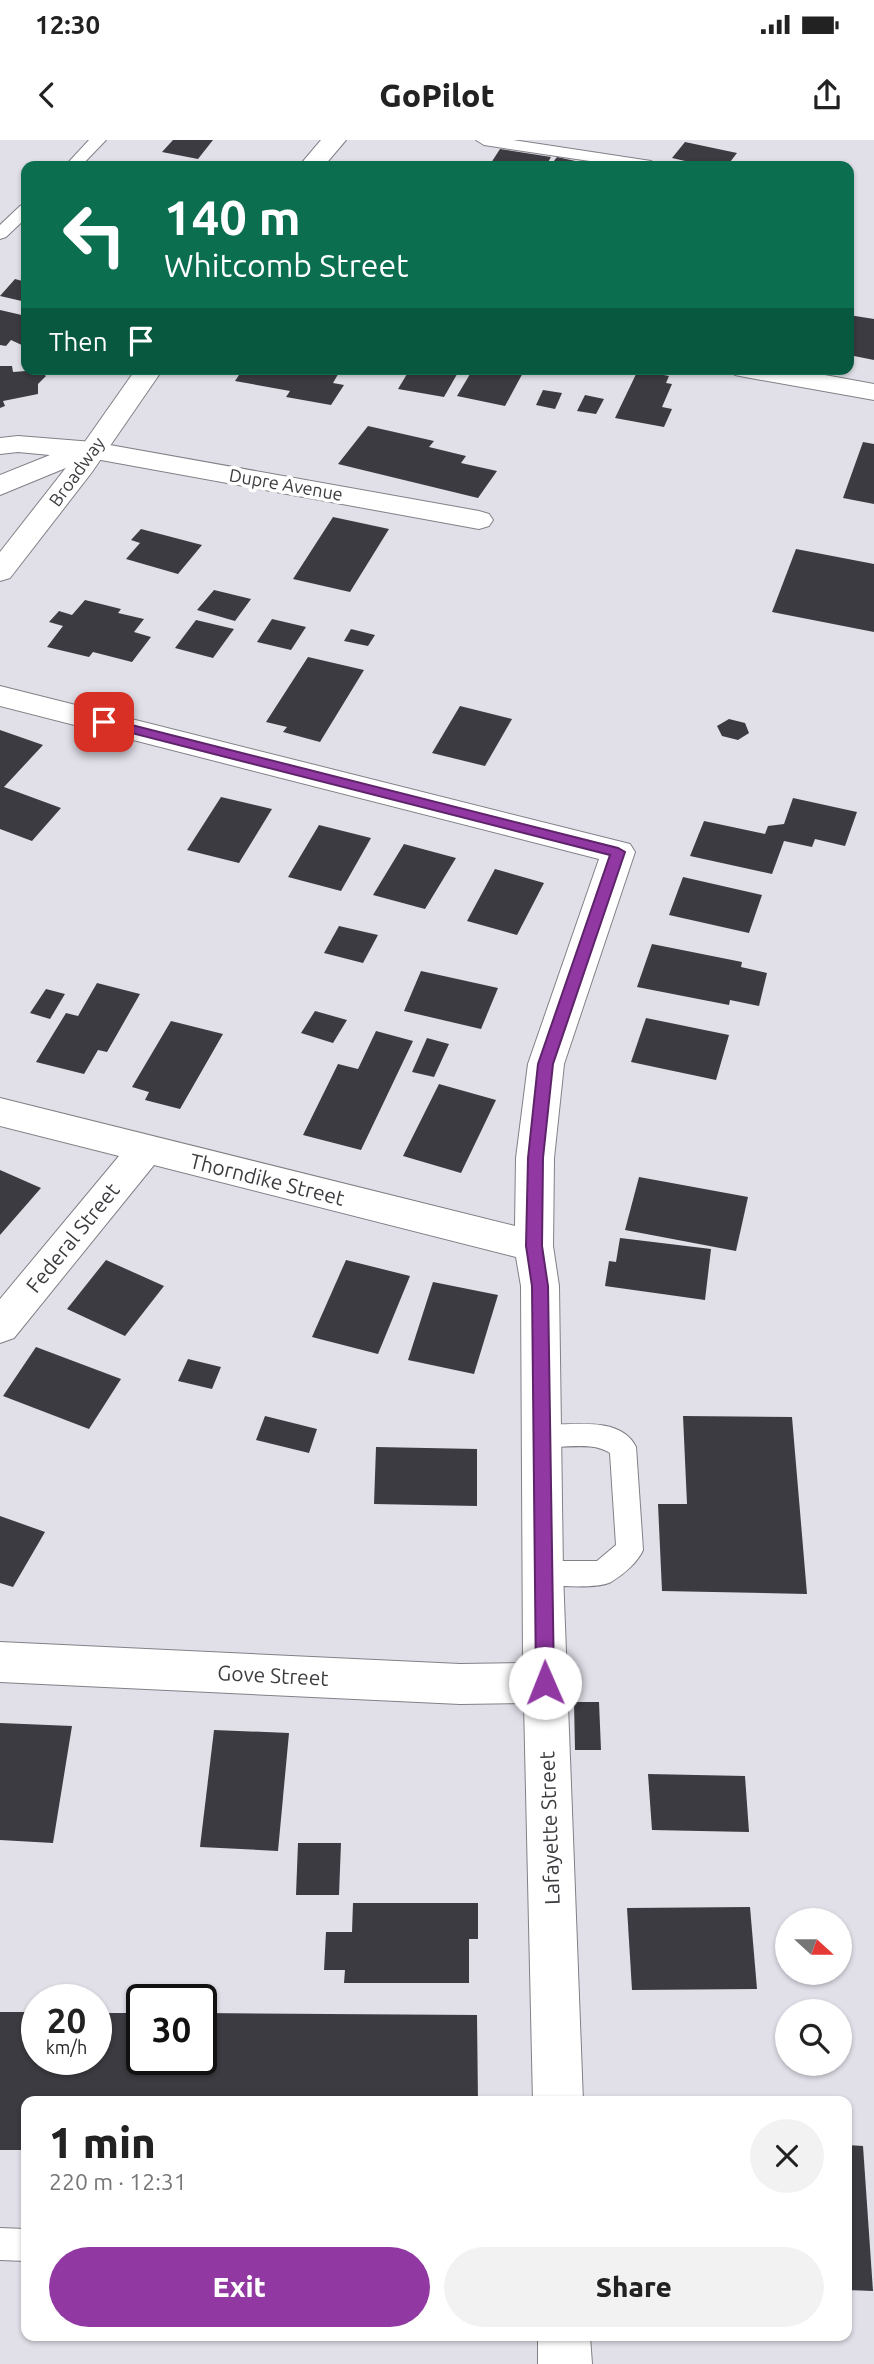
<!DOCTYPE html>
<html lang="en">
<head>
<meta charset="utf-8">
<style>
  :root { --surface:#fff; --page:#f2f2f2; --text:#222; --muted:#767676; --accent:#9138a3 }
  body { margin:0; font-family:Ubuntu,sans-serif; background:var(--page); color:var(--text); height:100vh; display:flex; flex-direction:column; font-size:26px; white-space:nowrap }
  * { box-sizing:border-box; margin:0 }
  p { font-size:23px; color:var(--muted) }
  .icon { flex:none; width:38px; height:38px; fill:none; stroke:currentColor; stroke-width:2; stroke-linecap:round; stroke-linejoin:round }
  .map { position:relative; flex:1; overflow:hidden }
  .side { position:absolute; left:21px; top:1956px; width:831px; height:245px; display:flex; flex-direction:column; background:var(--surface); border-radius:14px; box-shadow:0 2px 5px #0004 }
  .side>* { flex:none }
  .guide { position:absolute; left:21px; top:21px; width:833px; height:214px; border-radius:14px; box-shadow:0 2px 5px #0004; background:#0b6e4f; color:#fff; overflow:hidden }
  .needle { width:46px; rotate:111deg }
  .tools { position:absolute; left:775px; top:1768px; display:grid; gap:14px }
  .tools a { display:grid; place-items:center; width:77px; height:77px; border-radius:50%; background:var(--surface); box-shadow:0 2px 5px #0004; font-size:35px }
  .speed { position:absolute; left:21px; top:1844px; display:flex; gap:14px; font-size:35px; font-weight:700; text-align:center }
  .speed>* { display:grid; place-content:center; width:91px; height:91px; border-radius:50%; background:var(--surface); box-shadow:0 2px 5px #0004; line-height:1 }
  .speed small { font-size:18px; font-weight:400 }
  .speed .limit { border:4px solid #111; border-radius:10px; background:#fff; color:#111 }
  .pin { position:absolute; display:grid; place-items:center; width:60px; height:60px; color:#fff; margin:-30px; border-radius:14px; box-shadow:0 4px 10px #0006 }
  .me { position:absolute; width:77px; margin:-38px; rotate:359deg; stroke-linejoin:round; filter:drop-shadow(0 0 5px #0008) }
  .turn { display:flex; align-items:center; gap:24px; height:147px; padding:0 28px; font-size:32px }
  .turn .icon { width:91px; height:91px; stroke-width:2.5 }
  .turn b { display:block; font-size:49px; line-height:60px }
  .then { display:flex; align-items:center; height:66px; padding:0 28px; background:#0003; gap:14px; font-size:26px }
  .round { display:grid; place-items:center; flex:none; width:74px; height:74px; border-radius:37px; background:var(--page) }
  .overview { display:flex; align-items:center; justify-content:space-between; height:119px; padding:0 28px }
  h1 { font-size:42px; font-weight:800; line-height:52px }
  .button { display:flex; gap:14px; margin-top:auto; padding:14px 28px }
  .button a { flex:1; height:80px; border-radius:42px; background:var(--accent); color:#fff; font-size:28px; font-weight:800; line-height:80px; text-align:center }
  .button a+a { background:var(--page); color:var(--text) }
  .status { display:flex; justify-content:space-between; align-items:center; height:49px; padding:0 35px; background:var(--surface); direction:ltr }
  .status svg { height:19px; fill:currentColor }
  header { display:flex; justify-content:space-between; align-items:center; height:91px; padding:0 28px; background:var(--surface); font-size:32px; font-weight:800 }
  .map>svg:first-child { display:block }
  .building { fill:#3b3b41 }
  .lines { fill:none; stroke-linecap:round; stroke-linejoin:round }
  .service-casing { stroke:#818087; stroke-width:2 }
  .minor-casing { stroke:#818087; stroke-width:2 }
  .secondary-casing { stroke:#818087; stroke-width:2 }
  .service { fill:#fff; fill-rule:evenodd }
  .minor { fill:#fff; fill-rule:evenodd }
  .secondary { fill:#fff; fill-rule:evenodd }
  .route { fill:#9138a3; stroke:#5e246a; stroke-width:2 }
  .labels { text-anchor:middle; stroke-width:7; stroke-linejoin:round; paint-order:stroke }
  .far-street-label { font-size:18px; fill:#3c3b3f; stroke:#fff }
  .street-label { font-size:21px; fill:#3c3b3f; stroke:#fff }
</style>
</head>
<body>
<div class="status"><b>12:30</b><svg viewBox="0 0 49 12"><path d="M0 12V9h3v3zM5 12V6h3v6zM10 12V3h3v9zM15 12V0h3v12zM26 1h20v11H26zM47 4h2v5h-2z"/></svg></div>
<header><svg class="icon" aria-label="back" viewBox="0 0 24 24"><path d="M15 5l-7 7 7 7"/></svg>GoPilot<svg class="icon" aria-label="share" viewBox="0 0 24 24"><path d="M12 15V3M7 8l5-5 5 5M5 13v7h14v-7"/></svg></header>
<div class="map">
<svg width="874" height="2224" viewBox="0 0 874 2224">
  <rect width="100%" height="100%" fill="#e1e0e9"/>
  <!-- building -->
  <g class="building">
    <path d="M173,0H213L198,19L162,12Z"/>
    <path d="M685,2L737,13L727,26H707L672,18Z"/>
    <path d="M500,9L551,17L546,26H489Z"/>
    <path d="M557,17L594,25V26H550Z"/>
    <path d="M15,139L26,142V162L0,156Z"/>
    <path d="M0,170L26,176V207L11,200L6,206L0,205Z"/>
    <path d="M849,175L874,179V220L849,215Z"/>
    <path d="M0,226H12L13,232L39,230L46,236L38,244V254L3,261L5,266L0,268Z"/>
    <path d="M243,229H341L333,243L344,245L331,265L286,257L290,251L235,241Z"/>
    <path d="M410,229H460L444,257L398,249Z"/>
    <path d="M473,229H525L505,266L457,256Z"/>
    <path d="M638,230L669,236L666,243L672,244L662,267L672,269L664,287L615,278Z"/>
    <path d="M543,250L562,253L555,269L536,265Z"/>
    <path d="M585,255L604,259L596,274L577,271Z"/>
    <path d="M368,286L434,301L429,307L466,316L461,323L497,331L478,358L338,324Z"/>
    <path d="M863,302L874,304V364L843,358Z"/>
    <path d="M333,377L389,389L350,452L293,439Z"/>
    <path d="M141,389L202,405L178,434L126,419L140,403L131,400Z"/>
    <path d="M796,409L874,424V492L772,472Z"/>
    <path d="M214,450L251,459L235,481L197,470Z"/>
    <path d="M85,460L121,469L118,473L144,479L134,492L151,497L132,522L93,512L89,517L47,507L63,486L49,482L59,471L72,475Z"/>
    <path d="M272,479L306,487L291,510L257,502Z"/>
    <path d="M196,480L234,489L213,518L175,508Z"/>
    <path d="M351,489L375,495L368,506L344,501Z"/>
    <path d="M308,517L364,530L320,602L283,592L287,587L266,582Z"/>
    <path d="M460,566L512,579L485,626L432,613Z"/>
    <path d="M729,579L745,583L749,593L738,600L722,596L717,586Z"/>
    <path d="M0,590L43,605L4,647L61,668L32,701L0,689Z"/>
    <path d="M221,657L272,669L239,723L187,710Z"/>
    <path d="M793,658L857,672L845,706L815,699L812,707L784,701L772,734L690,716L704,681L765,694L768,686L784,684Z"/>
    <path d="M319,685L371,698L341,751L288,737Z"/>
    <path d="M404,704L456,718L425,769L373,755Z"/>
    <path d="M495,729L544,743L517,795L467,781Z"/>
    <path d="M683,737L762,755L749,793L669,775Z"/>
    <path d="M339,786L378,795L363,823L324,813Z"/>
    <path d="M652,804L742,822L741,827L767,833L759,866L730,860L729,865L637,847Z"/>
    <path d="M421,831L498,848L481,889L404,871Z"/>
    <path d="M97,843L140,854L107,912L98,910L84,934L36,922L66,873L78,876Z"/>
    <path d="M46,849L65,854L50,879L30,873Z"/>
    <path d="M315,871L347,880L333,903L301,893Z"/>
    <path d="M646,878L729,895L716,940L631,922Z"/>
    <path d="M171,881L223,894L180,969L145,960L149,952L132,947Z"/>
    <path d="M376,891L413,901L361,1010L303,995L338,924L358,929Z"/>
    <path d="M427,898L449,904L434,937L412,932Z"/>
    <path d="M439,944L496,960L461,1033L403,1016Z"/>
    <path d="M0,1030L41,1048L0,1095Z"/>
    <path d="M639,1037L748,1057L736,1111L625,1090Z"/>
    <path d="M620,1098L711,1109L705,1160L605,1146L609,1121L616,1122Z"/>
    <path d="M106,1120L164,1146L125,1196L67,1169Z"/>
    <path d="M346,1120L410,1136L378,1214L312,1197Z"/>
    <path d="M433,1142L498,1155L474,1234L408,1220Z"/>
    <path d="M36,1207L121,1239L89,1289L3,1256Z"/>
    <path d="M188,1219L221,1227L212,1249L178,1241Z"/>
    <path d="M265,1276L317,1289L309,1313L256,1300Z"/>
    <path d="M683,1276L792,1277L807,1454L662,1451L658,1364H687Z"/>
    <path d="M376,1307L477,1309V1366L374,1364Z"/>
    <path d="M0,1376L45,1392L13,1447L0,1443Z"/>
    <path d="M574,1562H599L601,1610H575Z"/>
    <path d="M0,1583L72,1586L53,1703L0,1700Z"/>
    <path d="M214,1590L289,1593L278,1711L200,1707Z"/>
    <path d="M648,1634L745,1636L749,1692L652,1690Z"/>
    <path d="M298,1703H341L339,1755H296Z"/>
    <path d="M353,1763H478V1799H469V1843H344L345,1830H324L326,1792H352Z"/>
    <path d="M750,1767L757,1849L632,1850L627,1768Z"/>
    <path d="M0,1872H37V1920H96V1873H142V1920H201V1873L477,1875L478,1962H26V2010H0Z"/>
    <path d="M847,2005L863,2006L873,2151L847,2150Z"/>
  </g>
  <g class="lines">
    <defs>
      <g id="service">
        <path d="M89,0H106L81,26H65Z"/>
        <path d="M476,0H513L651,21L659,26H623L484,5Z"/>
        <path d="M26,64V78L6,97L0,99V85L20,66Z"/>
        <path d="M543,1285C572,1285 621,1276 636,1307L643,1410C638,1422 623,1435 611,1442C598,1449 547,1447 532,1441L528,1433L532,1425L542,1421H597L616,1405L610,1313C588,1299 558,1312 534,1304L530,1296L534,1288Z"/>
        <path d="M0,2088L26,2089V2121L0,2120Z"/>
      </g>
      <g id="minor">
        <path d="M732,229H792L874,244V260L745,237L735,235Z"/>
        <path d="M18,296L93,302L479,371L489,374L493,380L489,386L479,389L90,318L0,355V335L50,315L18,312L0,314V298Z"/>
        <path d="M0,546L618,701L630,704L635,712L564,924L554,1018L553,1106L559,1146L563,1433L583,1962H533L524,1563L460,1564L0,1542V1502L460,1524L523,1523L521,1146L516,1117L154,1025L14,1198L0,1203V1159L119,1016L0,986V958L515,1086L516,1018L528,924L599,719L0,566Z"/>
        <path d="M538,2196H590L592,2224H538Z"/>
      </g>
      <g id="secondary">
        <path d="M321,0H346L324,26H299Z"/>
        <path d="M136,229H163L92,332L10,438L0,441V412L72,320Z"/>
      </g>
    </defs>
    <!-- service casing -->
    <use href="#service" class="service-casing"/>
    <!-- minor casing -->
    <use href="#minor" class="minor-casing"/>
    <!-- secondary casing -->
    <use href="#secondary" class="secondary-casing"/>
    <!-- service -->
    <use href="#service" class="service"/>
    <!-- minor -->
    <use href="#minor" class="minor"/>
    <!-- secondary -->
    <use href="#secondary" class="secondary"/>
  </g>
  <!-- route -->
  <path class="route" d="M104,578L618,708L625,712L553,924L543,1018L542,1106L548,1146L554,1543L552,1549L545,1551L539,1549L536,1543L532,1146L526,1106L528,1018L538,924L610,715L100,585L98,582Z"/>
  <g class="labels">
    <!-- far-street labels -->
    <g class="far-street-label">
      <text transform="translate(77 332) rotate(-54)" y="6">Broadway</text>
      <text transform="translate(286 345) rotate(10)" y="6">Dupre Avenue</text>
    </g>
    <!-- street labels -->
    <g class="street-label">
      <text transform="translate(267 1040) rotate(14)" y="7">Thorndike Street</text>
      <text transform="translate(73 1098) rotate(-51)" y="7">Federal Street</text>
      <text transform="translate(273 1536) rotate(3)" y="7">Gove Street</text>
      <text transform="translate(550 1688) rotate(-92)" y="7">Lafayette Street</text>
    </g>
  </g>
</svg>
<div class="tools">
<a><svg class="needle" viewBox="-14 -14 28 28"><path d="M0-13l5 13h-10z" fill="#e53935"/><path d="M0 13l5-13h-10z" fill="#767676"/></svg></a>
<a><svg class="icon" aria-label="search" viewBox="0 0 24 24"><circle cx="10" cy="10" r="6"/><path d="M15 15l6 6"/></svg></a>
</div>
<div class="speed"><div>20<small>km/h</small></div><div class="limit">30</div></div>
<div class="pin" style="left:104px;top:582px;background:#d93025"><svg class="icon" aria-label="arrive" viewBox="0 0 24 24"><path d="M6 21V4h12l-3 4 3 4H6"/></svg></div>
<svg class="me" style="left:545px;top:1543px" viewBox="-20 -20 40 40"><circle r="19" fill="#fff"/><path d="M0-13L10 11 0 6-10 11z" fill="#9138a3"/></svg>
<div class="guide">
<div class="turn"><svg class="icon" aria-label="left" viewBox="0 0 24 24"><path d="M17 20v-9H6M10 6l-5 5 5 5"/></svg><div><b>140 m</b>Whitcomb Street</div></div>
<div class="then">Then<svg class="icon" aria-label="arrive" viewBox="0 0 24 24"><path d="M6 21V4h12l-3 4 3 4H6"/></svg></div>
</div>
<section class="side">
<div class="overview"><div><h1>1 min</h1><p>220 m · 12:31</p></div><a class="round"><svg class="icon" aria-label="close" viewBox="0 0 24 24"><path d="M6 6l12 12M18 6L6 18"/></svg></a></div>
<div class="button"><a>Exit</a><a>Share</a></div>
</section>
</div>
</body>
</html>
